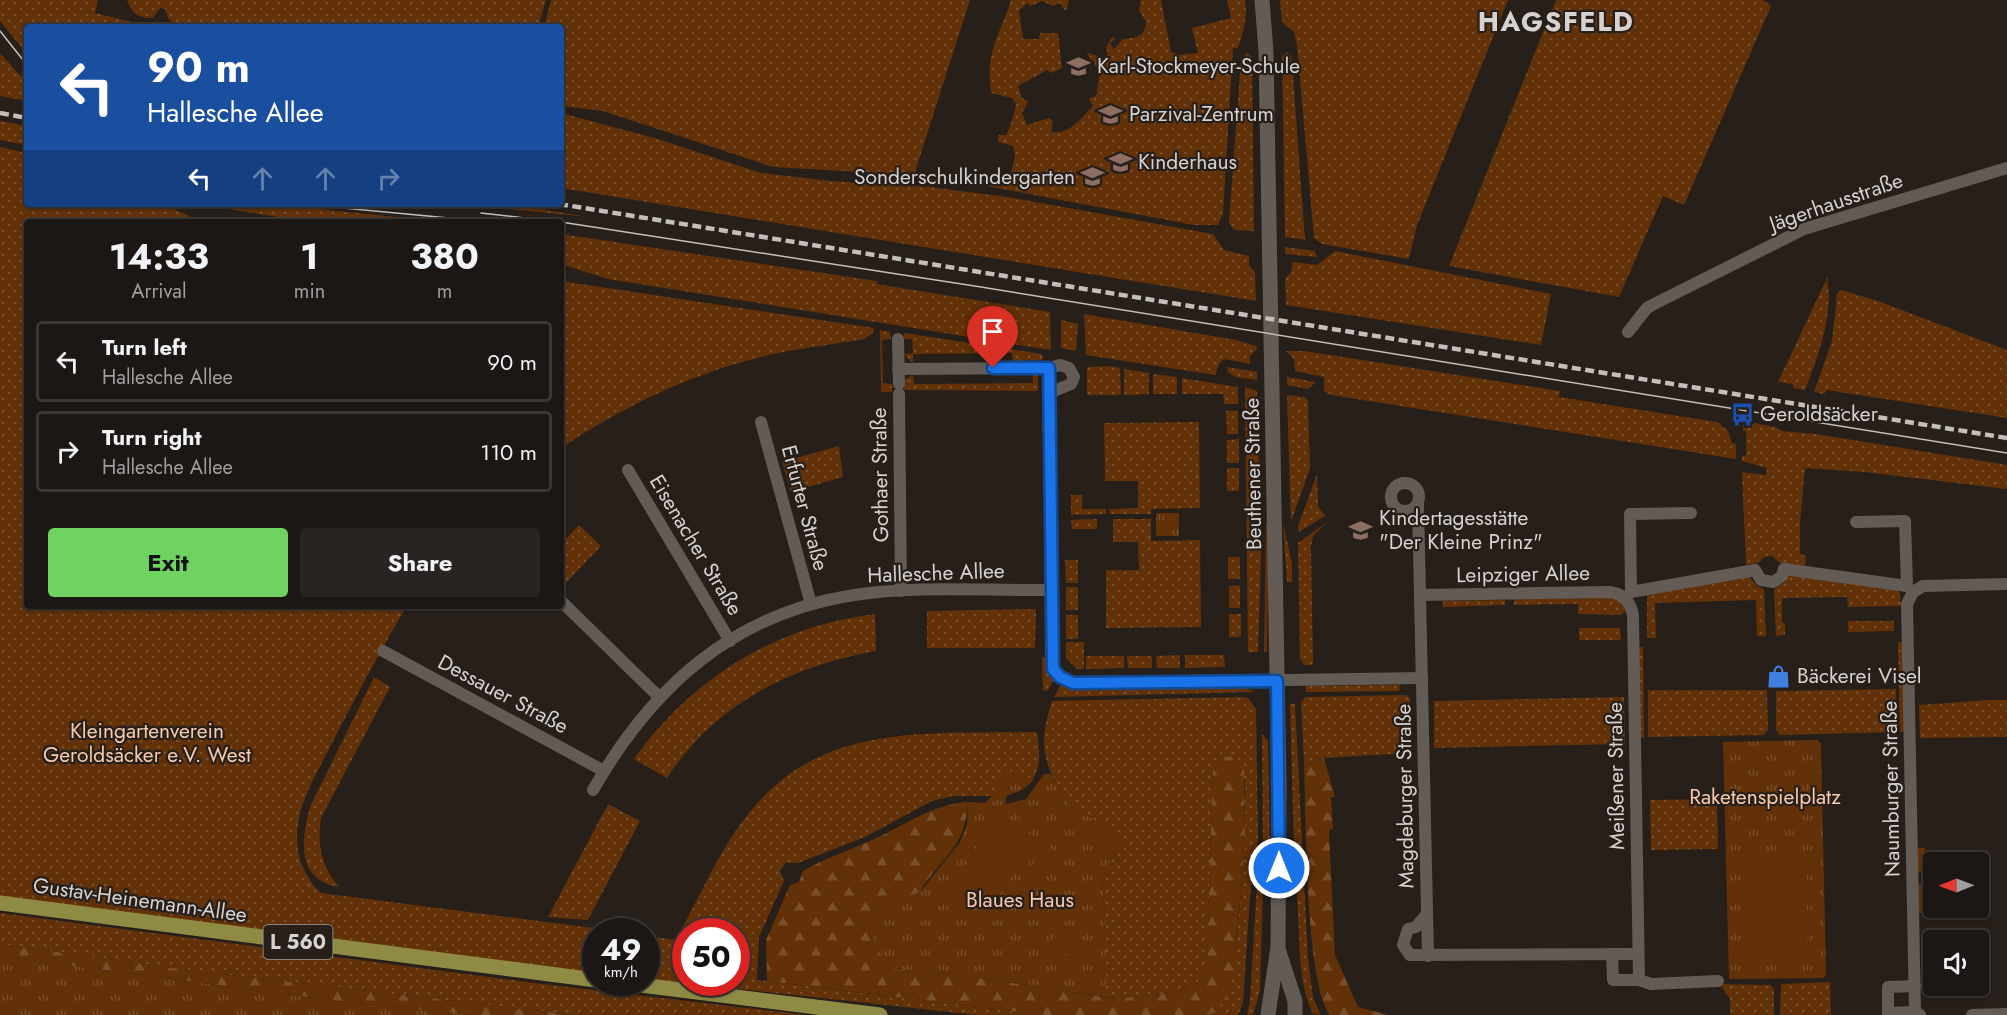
<!DOCTYPE html>
<html lang="en">
<head>
<meta charset="utf-8">
<style>
  :root { --surface:#1c1714; --page:#292422; --text:#f1f3f6; --muted:#a09fa0; --line:#3a3634; --accent:#6ed360 }
  body { margin:0; font-family:Jost,sans-serif; background:var(--page); color:var(--text); height:100vh; display:flex; flex-direction:column; font-size:22px; white-space:nowrap }
  * { box-sizing:border-box; margin:0 }
  p { font-size:20px; color:var(--muted) }
  .icon { flex:none; width:33px; height:33px; fill:none; stroke:currentColor; stroke-width:2; stroke-linecap:round; stroke-linejoin:round }
  .map { position:relative; flex:1; overflow:hidden }
  .panel { position:absolute; left:24px; top:219px; width:540px; height:390px; display:flex; flex-direction:column; background:var(--surface); border-radius:6px; box-shadow:0 2px 4px #0004,0 0 0 2px var(--line) }
  .panel>* { flex:none }
  .guide { position:absolute; left:24px; top:24px; width:540px; height:183px; border-radius:6px; box-shadow:0 2px 4px #0004,0 0 0 2px var(--line); background:#1a4fa0; color:#fff; overflow:hidden }
  .needle { width:39px; rotate:269deg }
  .buttons { position:absolute; left:1923px; top:852px; display:grid; gap:12px }
  .buttons a { display:grid; place-items:center; width:66px; height:66px; border-radius:6px; background:var(--surface); box-shadow:0 2px 4px #0004,0 0 0 2px var(--line); font-size:30px }
  .speed { position:absolute; left:582px; top:918px; display:flex; gap:12px; font-size:30px; font-weight:700; text-align:center }
  .speed>* { display:grid; place-content:center; width:78px; height:78px; border-radius:50%; background:var(--surface); box-shadow:0 2px 4px #0004,0 0 0 2px var(--line); line-height:1 }
  .speed small { font-size:15px; font-weight:400 }
  .speed .limit { border:9px solid #d22; background:#fff; color:#111 }
  .pin { position:absolute; display:grid; place-items:center; width:51px; height:51px; color:#fff; margin:-62px -26px; border-radius:50% 50% 50% 0; rotate:-45deg; box-shadow:0 0 6px #0007 }
  .pin .icon { rotate:45deg }
  .me { position:absolute; width:66px; margin:-33px; rotate:0deg; stroke-linejoin:round; filter:drop-shadow(0 0 4px #0008) }
  .turn { display:flex; align-items:center; gap:21px; height:126px; padding:0 24px; font-size:27px }
  .turn .icon { width:78px; height:78px; stroke-width:2.5 }
  .turn b { display:block; font-size:42px; line-height:51px }
  .lanes { display:flex; align-items:center; height:57px; padding:0 24px; background:#0003; justify-content:center; gap:30px; direction:ltr }
  .lanes .off { opacity:.35 }
  .eta { display:flex; justify-content:space-evenly; align-items:center; height:102px; text-align:center }
  .eta b { font-size:36px; font-weight:700; line-height:42px }
  .button { display:flex; gap:12px; margin-top:auto; padding:12px 24px }
  .button a { flex:1; height:69px; border-radius:6px; background:var(--accent); color:#111; font-size:24px; font-weight:700; line-height:69px; text-align:center }
  .button a+a { background:var(--page); color:var(--text) }
  ul { padding:0; list-style:none }
  li { display:flex; align-items:center; gap:18px; height:81px; margin:0 12px 9px; padding:0 12px; border:3px solid var(--line); border-radius:6px }
  li div { flex:1 }
  li b { display:block; font-size:22px }
  li em { font-style:normal }
  .map>svg:first-child { display:block }
  .grass { fill:url(#grass-dots); fill-rule:evenodd }
  .forest { fill:url(#forest-firs) }
  .park { fill:url(#park-tufts) }
  .pitch { fill:#623108 }
  .lines { fill:none; stroke-linecap:round; stroke-linejoin:round }
  .street { stroke:#635b56; stroke-width:12 }
  .secondary { stroke:#635b56; stroke-width:15 }
  .primary { stroke:#8f8b45; stroke-width:15 }
  .tram { stroke:#c5bfbc; stroke-width:1.5 }
  .rail { stroke:#c5bfbc; stroke-width:4.5; stroke-dasharray:9 4.5; stroke-linecap:butt }
  .route-casing { stroke:#114b97; stroke-width:15 }
  .route { stroke:#1a73e8; stroke-width:10 }
  .labels { text-anchor:middle; stroke-width:4.5; stroke-linejoin:round; paint-order:stroke }
  .shield { fill:#261f1a; stroke:#a29c99; stroke-width:1.5 }
  .shield-label { font-size:20px; font-weight:bold; fill:#d7d2cf }
  .poi-label { font-size:21px; fill:#d7d2cf; stroke:#261f1a; text-anchor:start }
  .street-label { font-size:21px; fill:#d7d2cf; stroke:#261f1a }
  .park-label { font-size:21px; fill:#f7caae; stroke:#261f1a }
  .district-label { font-size:27px; font-weight:bold; letter-spacing:1.5px; fill:#d7d2cf; stroke:#261f1a }
</style>
</head>
<body>
<div class="map">
<svg width="2007" height="1015" viewBox="0 0 2007 1015">
  <defs>
    <pattern id="grass-dots" width="8" height="8" patternUnits="userSpaceOnUse" patternTransform="scale(1.5)"><rect width="8" height="8" fill="#623108"/><path d="M2 2h.1M6 6h.1" fill="none" stroke="#784e2b" stroke-width="1.8" stroke-linecap="round"/></pattern>
    <pattern id="forest-firs" width="22" height="20" patternUnits="userSpaceOnUse" patternTransform="scale(1.5)"><rect width="22" height="20" fill="#623108"/><path d="M5 1l3.5 6h-7zM16 11l3.5 6h-7z" fill="#784e2b"/></pattern>
    <pattern id="park-tufts" width="24" height="20" patternUnits="userSpaceOnUse" patternTransform="scale(1.5)"><rect width="24" height="20" fill="#623108"/><path d="M3 7l-1-3M5 7V3M7 7l1-3M15 17l-1-3M17 17v-4M19 17l1-3" fill="none" stroke="#784e2b"/></pattern>
  </defs>
  <rect width="100%" height="100%" fill="#261f1a"/>
  <!-- grass -->
  <g class="grass">
    <path d="M0,0H98L95,13L152,27H27V54L0,21Z"/>
    <path d="M127,0H546L538,27H183C172,24 167,20 165,9L160,8L153,18C139,18 132,14 127,0Z"/>
    <path d="M551,0H970L914,175L773,167L603,111L561,106V27H544Z"/>
    <path d="M1011,0H1069L1066,11L1059,3L1053,6L1042,1L1031,6L1027,3L1019,11L1023,39H1039L1040,33H1058L1062,68L1051,73L1047,70L1018,86L1022,98L1028,102L1022,113L1027,125L1049,118L1053,121L1051,132C1070,135 1081,118 1093,106L1089,99L1096,96L1100,73L1086,52L1103,58L1108,54L1106,48L1111,38H1116L1110,43L1114,49L1123,39C1136,38 1145,37 1146,22L1139,10L1141,0H1161L1171,52L1179,55L1198,53L1192,28L1231,18L1227,0H1245C1248,17 1243,32 1238,48H1233L1223,213L1218,225H1194L982,185L983,179L1009,184L1015,155L1013,146L998,142L999,135H1006C1010,128 1015,112 1016,104L1012,98L991,93C986,47 998,41 1011,0Z"/>
    <path d="M1280,0H1508L1417,225L1409,259L1322,244L1314,238L1297,45L1294,32L1282,22Z"/>
    <path d="M1556,0H1763L1771,6L1684,205L1663,196L1619,297L1449,266Z"/>
    <path d="M1287,52L1291,56L1293,76L1305,240L1285,237L1282,56Z"/>
    <path d="M0,53L27,83V101L0,96Z"/>
    <path d="M1247,53L1252,57L1254,231L1234,230L1229,223L1241,60Z"/>
    <path d="M561,113L658,139L761,173L830,181L930,187L1007,197L1213,234L1224,250L1249,256V266L1255,272L1256,301L561,188Z"/>
    <path d="M0,121L27,126V145L0,140Z"/>
    <path d="M0,147L27,153V204H163L191,217L225,222H27V606H407C379,652 355,699 330,747C319,769 304,794 299,818C293,847 300,873 321,893L616,931L596,932L595,973L0,896Z"/>
    <path d="M195,204H269L446,222H310Z"/>
    <path d="M456,204H509L589,217Z"/>
    <path d="M561,234L877,281V284L1050,312L1051,350L608,279L561,264Z"/>
    <path d="M1285,247L1315,251L1317,257L1285,254Z"/>
    <path d="M1335,251L1551,294L1541,345L1286,305L1285,279L1291,272L1293,262L1317,265Z"/>
    <path d="M1827,278C1834,315 1818,356 1805,390L1793,388V384L1778,382Z"/>
    <path d="M561,281L874,328L873,333L864,339C831,345 798,348 765,356C692,373 623,407 561,448Z"/>
    <path d="M1841,290L1878,301L2007,350V418L1827,390L1824,394L1814,392L1832,341L1837,294Z"/>
    <path d="M1084,314L1236,340L1256,346L1257,349L1250,356V364L1225,359L1220,362L1215,375L1086,355Z"/>
    <path d="M1061,320L1078,324L1076,351L1061,348Z"/>
    <path d="M880,330L890,332L891,339L882,340L883,383L892,384V392H881Z"/>
    <path d="M904,333L1042,354L1043,360L1013,361L1012,353L913,354V362H911L904,354L913,353L912,339H904Z"/>
    <path d="M1286,351H1305L1560,391L1559,397L1717,422L1728,431L1732,443L1736,444V459L1331,395L1324,391V377L1295,371L1294,359Z"/>
    <path d="M1109,366L1120,368L1121,395H1087V367Z"/>
    <path d="M1227,367L1257,372V380L1235,377L1228,372Z"/>
    <path d="M1124,369L1149,373V394L1124,395Z"/>
    <path d="M1033,374L1038,376V391L904,390V380L913,375L914,384L1033,383Z"/>
    <path d="M1153,374L1177,377V394H1153Z"/>
    <path d="M1287,377L1316,382L1308,389L1287,385Z"/>
    <path d="M1182,378L1238,387V404H1224L1223,394H1182Z"/>
    <path d="M1245,387L1257,391L1261,559L1258,652H1248Z"/>
    <path d="M1287,395L1304,397L1308,401L1310,468L1291,522Z"/>
    <path d="M1226,411H1238V434H1227Z"/>
    <path d="M1743,421L1775,427L1782,431L1816,434L2007,465V489L1864,472L1805,468L1800,522V554L1806,556L1805,566L1780,563L1772,556L1764,557L1758,563L1746,565L1742,472L1766,475L1767,468L1742,461V456H1746V431H1743Z"/>
    <path d="M1199,422L1200,508L1151,509V514H1110L1109,509L1138,508V481H1105L1104,423Z"/>
    <path d="M1239,439V463H1227V440Z"/>
    <path d="M839,446L843,477L791,492L782,462Z"/>
    <rect x="1227" y="468" width="12" height="23"/>
    <path d="M1317,474L1318,506L1325,516L1299,532L1298,526Z"/>
    <path d="M1071,495H1082V509H1106V514L1071,515Z"/>
    <path d="M1097,519V529H1072L1071,520Z"/>
    <path d="M1113,519H1151V541L1200,540L1201,627L1106,628V570H1139L1138,542H1113Z"/>
    <path d="M1329,521L1313,536L1311,546L1313,665H1304L1300,658L1298,543Z"/>
    <path d="M1283,523L1292,563V582H1287Z"/>
    <path d="M1266,524H1269L1267,652H1264Z"/>
    <path d="M579,525L601,546L562,587L561,544Z"/>
    <rect x="1228" y="557" width="12" height="22"/>
    <path d="M1065,560H1078V583H1066Z"/>
    <path d="M1788,573L1893,587L1900,593L1901,606L1848,607L1847,597L1782,598V623H1785V635L1776,636L1774,589L1785,582Z"/>
    <path d="M1749,576L1757,586L1764,589L1766,636H1757L1756,600L1655,603L1656,638H1647V595Z"/>
    <path d="M1240,585V608H1229V586Z"/>
    <rect x="1066" y="587" width="12" height="23"/>
    <path d="M1611,598L1619,600L1626,611L1620,615L1578,614V604L1514,605V599Z"/>
    <path d="M1505,600V605L1443,607V601Z"/>
    <path d="M1036,609L1035,648H927V611Z"/>
    <path d="M875,614L876,651C791,666 715,704 667,778L634,759C692,678 776,626 875,614Z"/>
    <rect x="1229" y="614" width="12" height="23"/>
    <rect x="1066" y="615" width="12" height="24"/>
    <path d="M1848,621H1894V631L1848,632Z"/>
    <path d="M1579,628H1620L1621,640H1579Z"/>
    <path d="M1084,642V669H1077L1066,658V642Z"/>
    <path d="M1898,642H1902L1904,732H1900Z"/>
    <path d="M1639,647H1643L1644,738H1640Z"/>
    <path d="M1180,655V668H1157L1156,656Z"/>
    <path d="M1185,655H1224L1225,667L1185,668Z"/>
    <path d="M1086,656H1124V668L1086,669Z"/>
    <path d="M1127,656H1152V668H1128Z"/>
    <path d="M1045,657L1054,679L1048,690L1043,691L1042,658Z"/>
    <path d="M374,677L390,687L321,818C317,846 321,865 339,887C296,880 301,840 310,807Z"/>
    <path d="M1061,685L1073,689L1247,688L1254,692L1054,697Z"/>
    <path d="M1400,685L1399,691L1306,692V686Z"/>
    <path d="M1896,689L1897,732L1780,735L1776,730V691Z"/>
    <path d="M1648,690H1767L1768,730L1764,735L1648,737Z"/>
    <path d="M1406,695L1410,699V753L1324,758L1304,764L1301,703L1305,697Z"/>
    <path d="M1244,697L1249,699L1256,709L1258,841L1250,896L1243,1003L1238,1015H1208L1215,1012L1236,948L1245,844V780L1213,762L1207,962L1200,981L1186,990L1117,999L1106,997V930L1102,878L1123,836C1109,829 1081,817 1071,806C1066,801 1062,792 1058,786C1040,756 1041,735 1052,701Z"/>
    <path d="M1624,697L1625,744L1434,748V701Z"/>
    <path d="M1988,700H2007V737L1920,738L1919,705Z"/>
    <path d="M1290,704H1295L1308,958L1313,998L1321,1015L1313,1014C1298,983 1300,944 1298,911C1293,842 1292,773 1290,704Z"/>
    <path d="M1037,732C1042,767 1041,782 1006,796V805L968,802L985,803L992,796H953L932,801L865,837L798,863H785L780,871L784,881L759,937L757,980L1045,1015H977L647,979L646,936L677,940C686,919 698,899 708,878C753,792 799,747 900,736C945,731 992,733 1037,732ZM686,932H736V982H686Z"/>
    <path d="M1262,734L1268,741L1270,846L1263,885L1260,991L1253,1015H1247L1250,1001L1256,897L1263,848Z"/>
    <path d="M1717,799L1718,849L1651,850L1650,800Z"/>
    <path d="M608,804L640,821L588,920L548,917Z"/>
    <path d="M1980,846L1983,872H1979L1978,862L1976,861L1926,862V874L1918,872V848H1925L1926,860L1980,859Z"/>
    <path d="M1918,884H1926V896H1933V901H1927V913H1919Z"/>
    <path d="M0,913L551,985L807,1015H574L187,970L0,944Z"/>
    <path d="M1830,982L1831,1015H1780L1781,984Z"/>
    <path d="M1720,984L1770,985L1774,989V1015H1730V999Z"/>
  </g>
  <!-- forest -->
  <g class="forest">
    <path d="M1221,757H1235L1244,764L1245,844L1233,976L1226,998L1215,1012L1208,1015H1045L767,981L766,940L790,885L799,882L803,871C826,858 850,850 874,839C906,825 932,804 968,802C965,849 944,854 921,890C908,911 900,946 892,969L966,976L1117,999L1186,990L1200,981L1207,962L1213,762Z"/>
    <path d="M1324,758L1335,797H1331L1333,828L1329,831L1335,955L1358,1007L1389,1015H1330C1305,984 1306,811 1304,764Z"/>
    <path d="M0,944L187,970L574,1015H474L336,1001L0,956Z"/>
  </g>
  <!-- park -->
  <g class="park">
    <rect x="1156" y="513" width="23" height="23"/>
    <path d="M1818,740L1821,744L1826,975L1823,978L1729,979L1723,742Z"/>
    <path d="M1017,771L1034,780L1022,790L1006,796V804L1026,799L1044,774H1051L1071,807L1123,836L1102,878L1106,930V997L966,976L892,969C871,944 868,940 877,907L920,892L960,842L967,825L968,802L985,803L993,796L998,776L1006,772Z"/>
    <path d="M0,956L336,1001L474,1015H0Z"/>
  </g>
  <!-- pitch -->
  <g class="pitch">
    <path d="M1023,812L1036,820L1028,833L1036,838L987,915L949,891L998,814L1015,825Z"/>
    <path d="M1097,823L1115,833L1104,853L1086,843Z"/>
    <path d="M1045,845L1053,850L1037,876L1029,871Z"/>
    <path d="M1806,855L1808,959L1743,960L1741,857Z"/>
    <path d="M1061,929L1093,949L1083,965L1051,944Z"/>
  </g>
  <g class="lines">
    <!-- street -->
    <g class="street">
      <path d="M1628,332L1647,308L1654,304L1804,229L2007,168"/>
      <path d="M898,339L899,384"/>
      <path d="M1049,368L1051,653C1053,670 1057,676 1073,683L1422,678"/>
      <path d="M898,369L1049,368L1060,365L1069,368L1074,377L1071,384L1049,393"/>
      <path d="M899,394L901,591"/>
      <path d="M761,422L811,604"/>
      <path d="M628,470L730,641"/>
      <circle cx="1405" cy="497" r="14"/>
      <path d="M1418,505L1428,956"/>
      <path d="M1856,522L1905,521L1907,586"/>
      <path d="M1631,592L1755,570L1761,580L1773,582L1782,576L1784,569L1907,586"/>
      <path d="M1631,592L1630,514L1691,513"/>
      <path d="M1420,595L1610,592C1624,594 1631,603 1633,616L1639,980"/>
      <path d="M561,601L659,697"/>
      <path d="M383,651L604,771"/>
      <path d="M593,790C652,687 732,614 854,595C917,585 986,591 1050,590"/>
      <path d="M1427,914L1416,927L1408,929L1403,945L1410,955L1638,954"/>
      <path d="M1612,954L1613,980H1639L1651,984L1718,981"/>
      <path d="M1915,986L1888,987V1013L1915,1012L1920,1015"/>
      <path d="M1915,1012L1907,604L1913,592L1923,586L2007,584"/>
      <path d="M1972,1015L2007,1014"/>
    </g>
    <!-- secondary -->
    <g class="secondary">
      <path d="M1262,0L1266,52L1279,786L1278,947L1268,1015"/>
      <path d="M1278,949L1295,1001V1015"/>
    </g>
    <!-- primary -->
    <g class="primary">
      <path d="M0,903L596,980"/>
      <path d="M617,982L880,1015"/>
    </g>
    <!-- tram -->
    <g class="tram">
      <path d="M0,31L27,65"/>
      <path d="M301,204L491,222"/>
      <path d="M481,213L559,222"/>
      <path d="M561,222L981,287L2007,453"/>
    </g>
    <!-- rail -->
    <g class="rail">
      <path d="M0,113L27,118"/>
      <path d="M559,204L2007,438"/>
    </g>
  </g>
  <g class="lines">
    <defs>
      <path id="route" d="M993,368H1049L1053,669L1060,677L1073,683L1277,681L1279,868"/>
    </defs>
    <!-- route casing -->
    <use href="#route" class="route-casing"/>
    <!-- route -->
    <use href="#route" class="route"/>
  </g>
  <!-- icons -->
  <defs>
    <symbol id="school-bare" viewBox="-9 -9 18 18"><path d="M0-5L7-2L0 1L-7-2ZM-4 1L0 2.5L4 1V4Q0 6-4 4Z" fill="#8d6e63" stroke="#261f1a" stroke-width="2.5" paint-order="stroke"/></symbol>
    <symbol id="bus-bare" viewBox="-9 -9 18 18"><path d="M-5-6H5V4H4V6H2V4H-2V6H-4V4H-5ZM-3.5-4V0h7V-4ZM-3.5 1.2v1.5H-2V1.2ZM2 1.2v1.5H3.5V1.2Z" fill="#1a4fb4" stroke="#261f1a" stroke-width="2.5" paint-order="stroke"/></symbol>
    <symbol id="shop-bare" viewBox="-9 -9 18 18"><path d="M-5-2.5h2.3a2.7 3.5 0 0 1 5.4 0H5L5.5 6h-11ZM-1.5-2.5h3a1.5 2.3 0 0 0-3 0Z" fill="#3f7fe0" stroke="#261f1a" stroke-width="2.5" paint-order="stroke"/></symbol>
  </defs>
  <g fill-rule="evenodd">
    <use href="#school-bare" x="1062" y="50" width="33" height="33"/>
    <use href="#school-bare" x="1094" y="98" width="33" height="33"/>
    <use href="#school-bare" x="1104" y="146" width="33" height="33"/>
    <use href="#school-bare" x="1076" y="160" width="33" height="33"/>
    <use href="#bus-bare" x="1726" y="398" width="33" height="33"/>
    <use href="#school-bare" x="1344" y="514" width="33" height="33"/>
    <use href="#shop-bare" x="1762" y="660" width="33" height="33"/>
  </g>
  <g class="labels">
    <!-- shield labels -->
    <rect class="shield" x="263.5" y="925" width="69" height="34" rx="4.5"/>
    <g class="shield-label">
      <text x="298" y="949">L 560</text>
    </g>
    <!-- poi labels -->
    <g class="poi-label">
      <text x="1097" y="73">Karl-Stockmeyer-Schule</text>
      <text x="1129" y="121">Parzival-Zentrum</text>
      <text x="1138" y="169">Kinderhaus</text>
      <text x="1075" y="184" text-anchor="end">Sonderschulkindergarten</text>
      <text x="1760" y="421">Geroldsäcker</text>
      <text x="1379" y="525">Kindertagesstätte<tspan x="1379" dy="24">"Der Kleine Prinz"</tspan></text>
      <text x="1797" y="683">Bäckerei Visel</text>
    </g>
    <!-- street labels -->
    <g class="street-label">
      <text transform="translate(1836 202) rotate(-19)" y="7">Jägerhausstraße</text>
      <text transform="translate(1253 474) rotate(-91)" y="7">Beuthener Straße</text>
      <text transform="translate(880 475) rotate(-91)" y="7">Gothaer Straße</text>
      <text transform="translate(805 508) rotate(75)" y="7">Erfurter Straße</text>
      <text transform="translate(696 545) rotate(59)" y="7">Eisenacher Straße</text>
      <text transform="translate(936 573) rotate(-2)" y="7">Hallesche Allee</text>
      <text transform="translate(1523 574) rotate(-1)" y="7">Leipziger Allee</text>
      <text transform="translate(503 694) rotate(28)" y="7">Dessauer Straße</text>
      <text transform="translate(1616 776) rotate(-91)" y="7">Meißener Straße</text>
      <text transform="translate(1891 789) rotate(-91)" y="7">Naumburger Straße</text>
      <text transform="translate(1405 796) rotate(-91)" y="7">Magdeburger Straße</text>
      <text transform="translate(140 900) rotate(8)" y="7">Gustav-Heinemann-Allee</text>
    </g>
    <!-- park labels -->
    <g class="park-label">
      <text x="147" y="738">Kleingartenverein<tspan x="147" dy="24">Geroldsäcker e.V. West</tspan></text>
      <text x="1765" y="804">Raketenspielplatz</text>
      <text x="1020" y="907">Blaues Haus</text>
    </g>
    <!-- district labels -->
    <g class="district-label">
      <text x="1556" y="31">HAGSFELD</text>
    </g>
  </g>
</svg>
<div class="buttons">
<a><svg class="needle" viewBox="-14 -14 28 28"><path d="M0-13l5 13h-10z" fill="#e53935"/><path d="M0 13l5-13h-10z" fill="#a09fa0"/></svg></a>
<a><svg class="icon" aria-label="sound" viewBox="0 0 24 24"><path d="M4 9h4l5-4v14l-5-4H4zM17 9q2 3 0 6"/></svg></a>
</div>
<div class="speed"><div>49<small>km/h</small></div><div class="limit">50</div></div>
<div class="pin" style="left:993px;top:368px;background:#d93025"><svg class="icon" aria-label="arrive" viewBox="0 0 24 24"><path d="M6 21V4h12l-3 4 3 4H6"/></svg></div>
<svg class="me" style="left:1279px;top:868px" viewBox="-20 -20 40 40"><circle r="17" fill="#1a73e8" stroke="#fff" stroke-width="3"/><path d="M0-11L8 9 0 5-8 9z" fill="#fff"/></svg>
<div class="guide">
<div class="turn"><svg class="icon" aria-label="left" viewBox="0 0 24 24"><path d="M17 20v-9H6M10 6l-5 5 5 5"/></svg><div><b>90 m</b>Hallesche Allee</div></div>
<div class="lanes"><svg class="icon" aria-label="left" viewBox="0 0 24 24"><path d="M17 20v-9H6M10 6l-5 5 5 5"/></svg><svg class="icon off" aria-label="ahead" viewBox="0 0 24 24"><path d="M12 20V5M6 11l6-6 6 6"/></svg><svg class="icon off" aria-label="ahead" viewBox="0 0 24 24"><path d="M12 20V5M6 11l6-6 6 6"/></svg><svg class="icon off" aria-label="right" viewBox="0 0 24 24"><path d="M7 20v-9h11M14 6l5 5-5 5"/></svg></div>
</div>
<section class="panel">
<div class="eta">
<div><b>14:33</b><p>Arrival</p></div>
<div><b>1</b><p>min</p></div>
<div><b>380</b><p>m</p></div>
</div>
<ul>
<li><svg class="icon" aria-label="left" viewBox="0 0 24 24"><path d="M17 20v-9H6M10 6l-5 5 5 5"/></svg><div><b>Turn left</b><p>Hallesche Allee</p></div><em>90 m</em></li>
<li><svg class="icon" aria-label="right" viewBox="0 0 24 24"><path d="M7 20v-9h11M14 6l5 5-5 5"/></svg><div><b>Turn right</b><p>Hallesche Allee</p></div><em>110 m</em></li>
</ul>
<div class="button"><a>Exit</a><a>Share</a></div>
</section>
</div>
</body>
</html>
